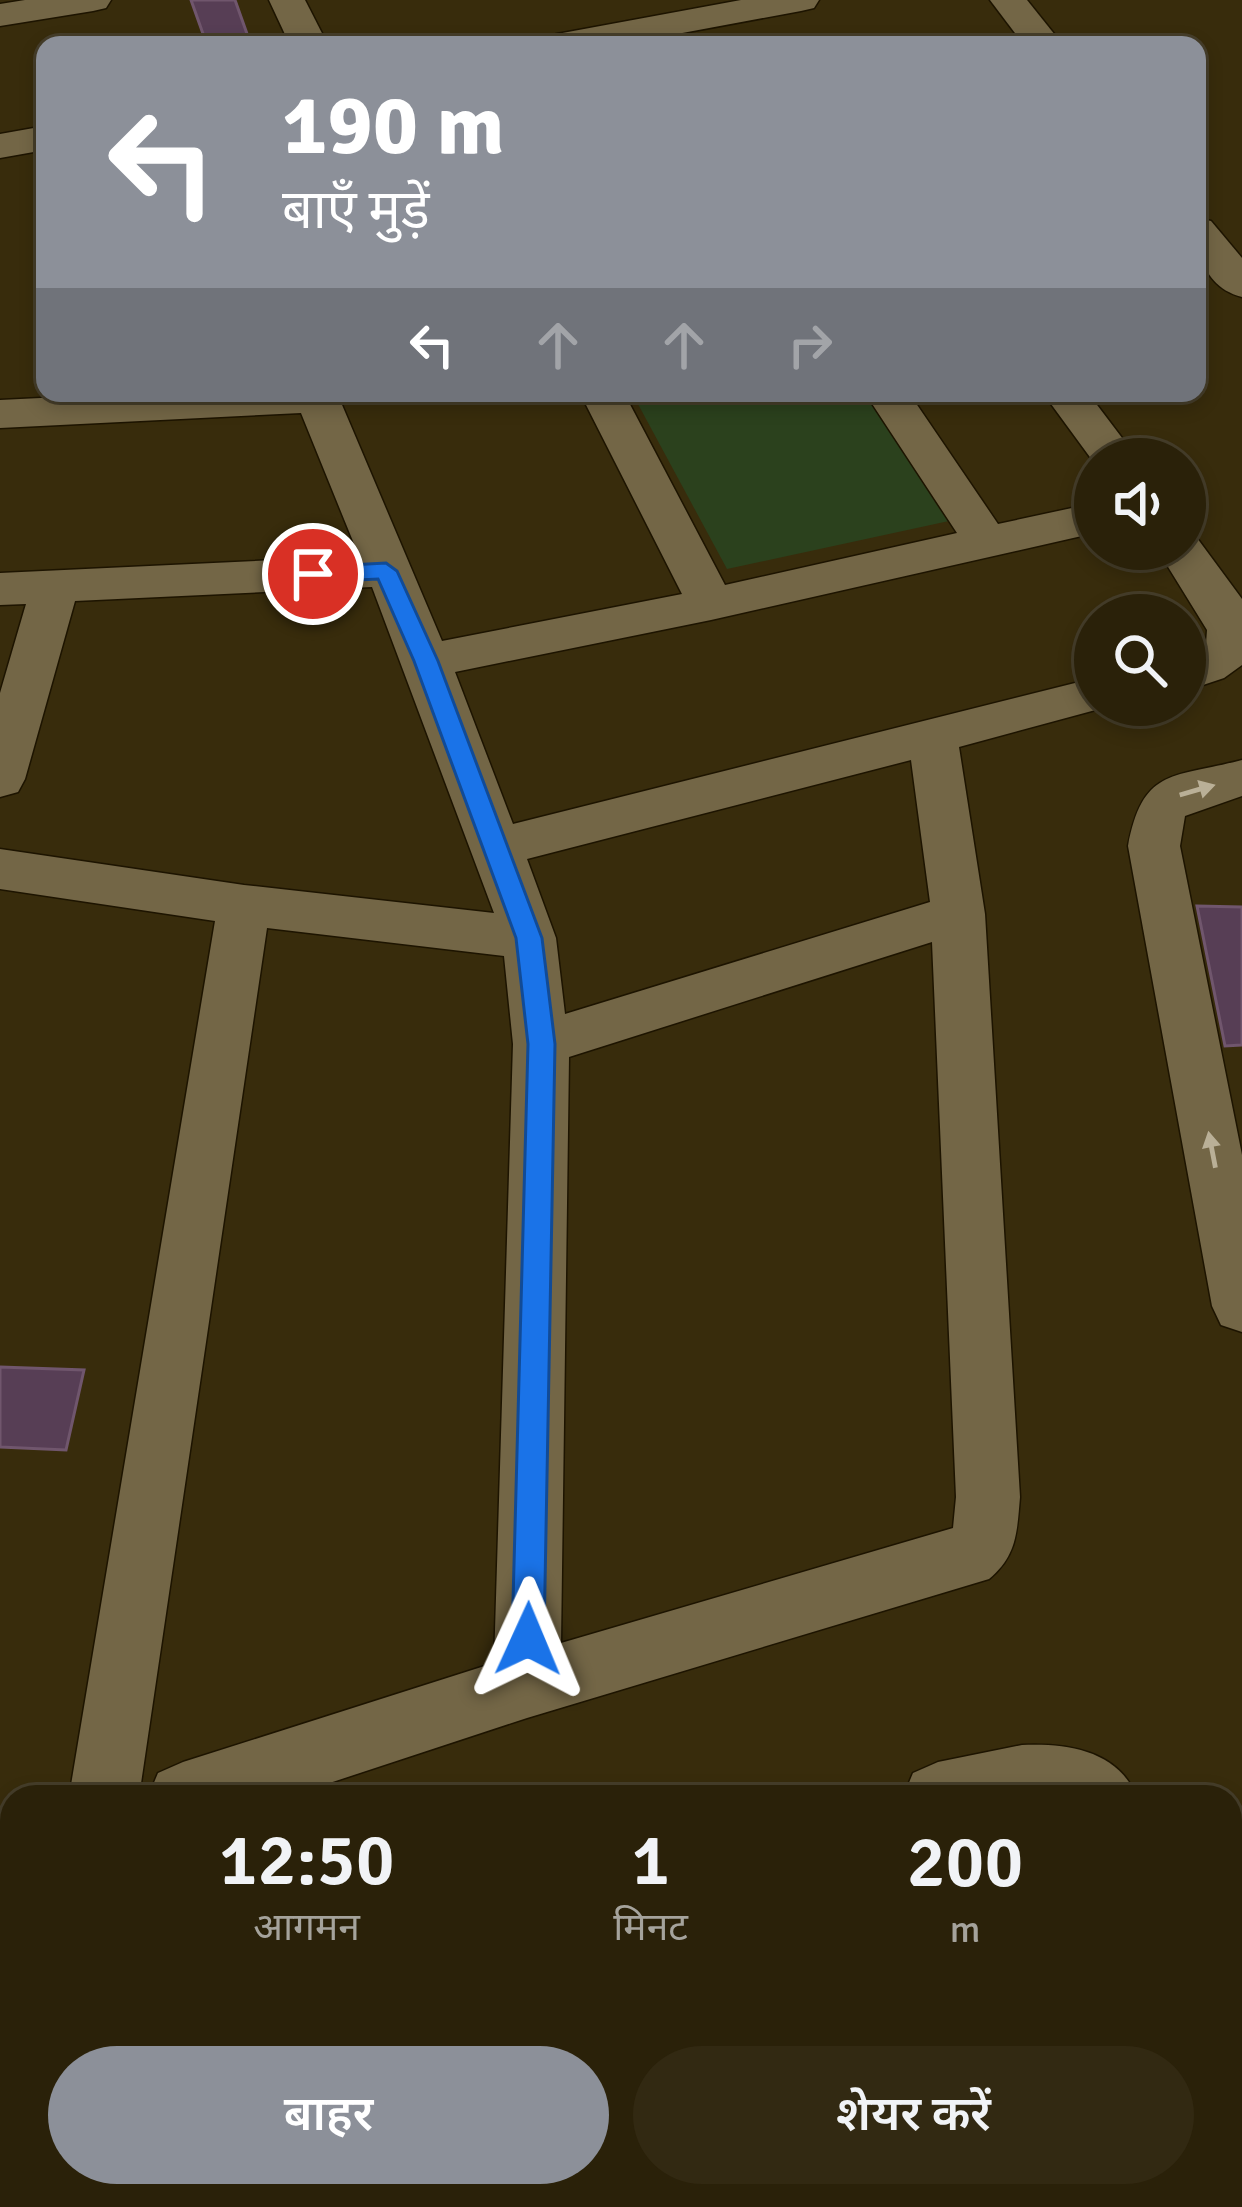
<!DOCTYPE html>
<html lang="hi">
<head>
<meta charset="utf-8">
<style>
  :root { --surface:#2a2109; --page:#322912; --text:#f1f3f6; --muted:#a5a39c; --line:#463e2a; --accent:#8c9099 }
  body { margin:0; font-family:Signika,"Noto Sans Devanagari",sans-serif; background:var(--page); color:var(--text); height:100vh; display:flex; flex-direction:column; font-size:45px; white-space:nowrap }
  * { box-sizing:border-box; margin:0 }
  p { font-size:39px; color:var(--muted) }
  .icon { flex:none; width:66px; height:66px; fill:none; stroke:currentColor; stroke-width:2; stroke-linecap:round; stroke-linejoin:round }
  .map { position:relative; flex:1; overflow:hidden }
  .panel { position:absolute; left:0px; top:1785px; width:1242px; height:423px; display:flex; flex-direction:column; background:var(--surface); border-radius:36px 36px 0 0; box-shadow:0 6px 18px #0003,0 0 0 3px var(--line) }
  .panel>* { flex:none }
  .guide { position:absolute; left:36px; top:36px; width:1170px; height:366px; border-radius:24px; box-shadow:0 6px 18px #0003,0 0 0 3px var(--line); background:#8c9099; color:#fff; overflow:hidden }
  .controls { position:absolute; left:1074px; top:438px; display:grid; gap:24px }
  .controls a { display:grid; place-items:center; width:132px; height:132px; border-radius:50%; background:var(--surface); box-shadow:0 6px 18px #0003,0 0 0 3px var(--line); font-size:60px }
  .pin { position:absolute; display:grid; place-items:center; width:102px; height:102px; color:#fff; margin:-51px; border:6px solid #fff; border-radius:50%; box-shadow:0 3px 12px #0007 }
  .me { position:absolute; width:132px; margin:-66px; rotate:1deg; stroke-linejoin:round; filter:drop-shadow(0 0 9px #0008) }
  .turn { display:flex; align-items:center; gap:42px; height:252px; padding:0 48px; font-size:54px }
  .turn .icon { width:156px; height:156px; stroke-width:2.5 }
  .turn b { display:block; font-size:84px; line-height:102px }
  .lanes { display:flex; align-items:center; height:114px; padding:0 48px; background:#0003; justify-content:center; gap:60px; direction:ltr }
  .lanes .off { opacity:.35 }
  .eta { display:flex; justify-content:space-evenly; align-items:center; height:204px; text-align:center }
  .eta b { font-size:72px; font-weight:600; line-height:84px }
  .primary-button { display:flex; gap:24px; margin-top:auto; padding:24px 48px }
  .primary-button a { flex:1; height:138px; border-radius:72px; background:var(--accent); color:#fff; font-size:48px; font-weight:600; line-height:138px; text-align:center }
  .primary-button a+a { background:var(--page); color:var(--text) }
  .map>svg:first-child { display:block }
  .green { fill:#2b411d }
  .building { fill:#573e55; stroke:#70566d; stroke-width:3 }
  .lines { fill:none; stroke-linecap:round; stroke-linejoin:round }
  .minor-casing { stroke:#1d1400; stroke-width:3 }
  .minor { fill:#736646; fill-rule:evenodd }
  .oneway { fill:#bab097 }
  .route { fill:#1a73e8; stroke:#114b97; stroke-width:3 }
</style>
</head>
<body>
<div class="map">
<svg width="1242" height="2207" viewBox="0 0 1242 2207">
  <rect width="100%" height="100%" fill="#382c0c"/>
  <!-- green -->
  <path class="green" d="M632,393H866L949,521L727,569Z"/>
  <!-- building -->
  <g class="building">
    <path d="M191,0H235L251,45H207Z"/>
    <path d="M1197,906L1242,907V1045L1225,1046Z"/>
    <path d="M0,1367L84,1370L66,1450L0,1447Z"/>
  </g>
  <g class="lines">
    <defs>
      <g id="minor">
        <path d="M25,0H111L106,8L93,11L0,26V4Z"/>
        <path d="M269,0H305L328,45H290Z"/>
        <path d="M741,0H819L814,8L801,11L618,45H538L544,37L557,34Z"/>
        <path d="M990,0H1027L1063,45H1024Z"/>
        <path d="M45,126V150L0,158V134Z"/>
        <path d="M1197,218L1211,221L1242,258V297C1203,287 1197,252 1197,218Z"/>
        <path d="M142,393H337L442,641L682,594L580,393H624L725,585L957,533L865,393H909L998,524L1095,503V533L711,620L455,672L513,824L1095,678V705H1114L959,747L985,914L1020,1497C1017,1532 1017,1556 989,1579L527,1718L287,1797H148L158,1773L183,1762L494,1663L513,1044L504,956L267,928L139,1797H69L215,921L0,889V849L244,885L494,913L372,587L75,601L25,779L18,792L0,797V693L26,604L0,605V573L359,556L301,413L0,428V400ZM911,760L930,902L565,1014L556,938L527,859ZM932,942L956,1497L953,1528L561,1643L569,1057Z"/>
        <path d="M1043,393H1088L1138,459H1095V464Z"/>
        <path d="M1185,535L1197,538L1242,599V665L1224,678L1185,691V655L1206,644L1207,630L1157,549H1185Z"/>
        <path d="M1242,760V796L1185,816L1180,846L1242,1155V1332L1221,1325L1212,1306L1128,846C1143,767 1173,778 1242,760Z"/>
        <path d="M1022,1745C1069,1743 1118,1751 1137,1797H903L913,1773L938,1762Z"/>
        <path d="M12,1812V1882L0,1886V1816Z"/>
        <path d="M1230,1926L1242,1931V2017L1230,2012Z"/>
        <path d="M1230,2039L1242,2044V2132L1230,2127Z"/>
        <path d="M12,2119V2196H27L0,2207V2124Z"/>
        <path d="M96,2196H183L178,2207H91Z"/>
      </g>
    </defs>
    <!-- minor casing -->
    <use href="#minor" class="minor-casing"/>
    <!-- minor -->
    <use href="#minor" class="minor"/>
  </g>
  <!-- one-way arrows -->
  <defs><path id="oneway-solid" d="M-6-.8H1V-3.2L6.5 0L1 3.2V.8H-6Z" transform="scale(3)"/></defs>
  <g class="oneway">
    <use href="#oneway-solid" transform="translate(1197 790) rotate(-16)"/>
    <use href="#oneway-solid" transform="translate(1212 1150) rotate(-101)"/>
  </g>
  <!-- route -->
  <path class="route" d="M386,563L397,571L438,661L542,938L555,1044L544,1639L539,1650L528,1654L516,1650L512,1639L528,1044L516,938L414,661L378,579L313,582L301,574L313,567Z"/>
</svg>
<div class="controls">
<a><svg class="icon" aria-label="sound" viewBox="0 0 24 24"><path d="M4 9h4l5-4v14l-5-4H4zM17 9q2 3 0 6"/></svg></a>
<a><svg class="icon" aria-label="search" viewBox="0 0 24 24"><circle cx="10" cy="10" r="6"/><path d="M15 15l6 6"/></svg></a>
</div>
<div class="pin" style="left:313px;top:574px;background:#d93025"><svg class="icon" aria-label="arrive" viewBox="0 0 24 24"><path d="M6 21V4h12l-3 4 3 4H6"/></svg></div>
<svg class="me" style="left:528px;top:1639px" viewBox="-20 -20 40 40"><path d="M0-17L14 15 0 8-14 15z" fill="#1a73e8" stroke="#fff" stroke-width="4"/></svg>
<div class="guide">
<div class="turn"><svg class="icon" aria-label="left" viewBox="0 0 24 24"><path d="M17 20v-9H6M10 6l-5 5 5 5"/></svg><div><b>190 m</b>बाएँ मुड़ें</div></div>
<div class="lanes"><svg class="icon" aria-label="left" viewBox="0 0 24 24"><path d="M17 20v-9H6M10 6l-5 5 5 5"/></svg><svg class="icon off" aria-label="ahead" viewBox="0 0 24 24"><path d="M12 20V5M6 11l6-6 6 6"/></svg><svg class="icon off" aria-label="ahead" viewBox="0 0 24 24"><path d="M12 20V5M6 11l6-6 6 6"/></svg><svg class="icon off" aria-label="right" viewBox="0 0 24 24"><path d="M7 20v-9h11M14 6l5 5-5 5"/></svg></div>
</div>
<section class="panel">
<div class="eta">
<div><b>12:50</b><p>आगमन</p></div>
<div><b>1</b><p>मिनट</p></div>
<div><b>200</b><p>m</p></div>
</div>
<div class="primary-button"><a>बाहर</a><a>शेयर करें</a></div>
</section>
</div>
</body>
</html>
